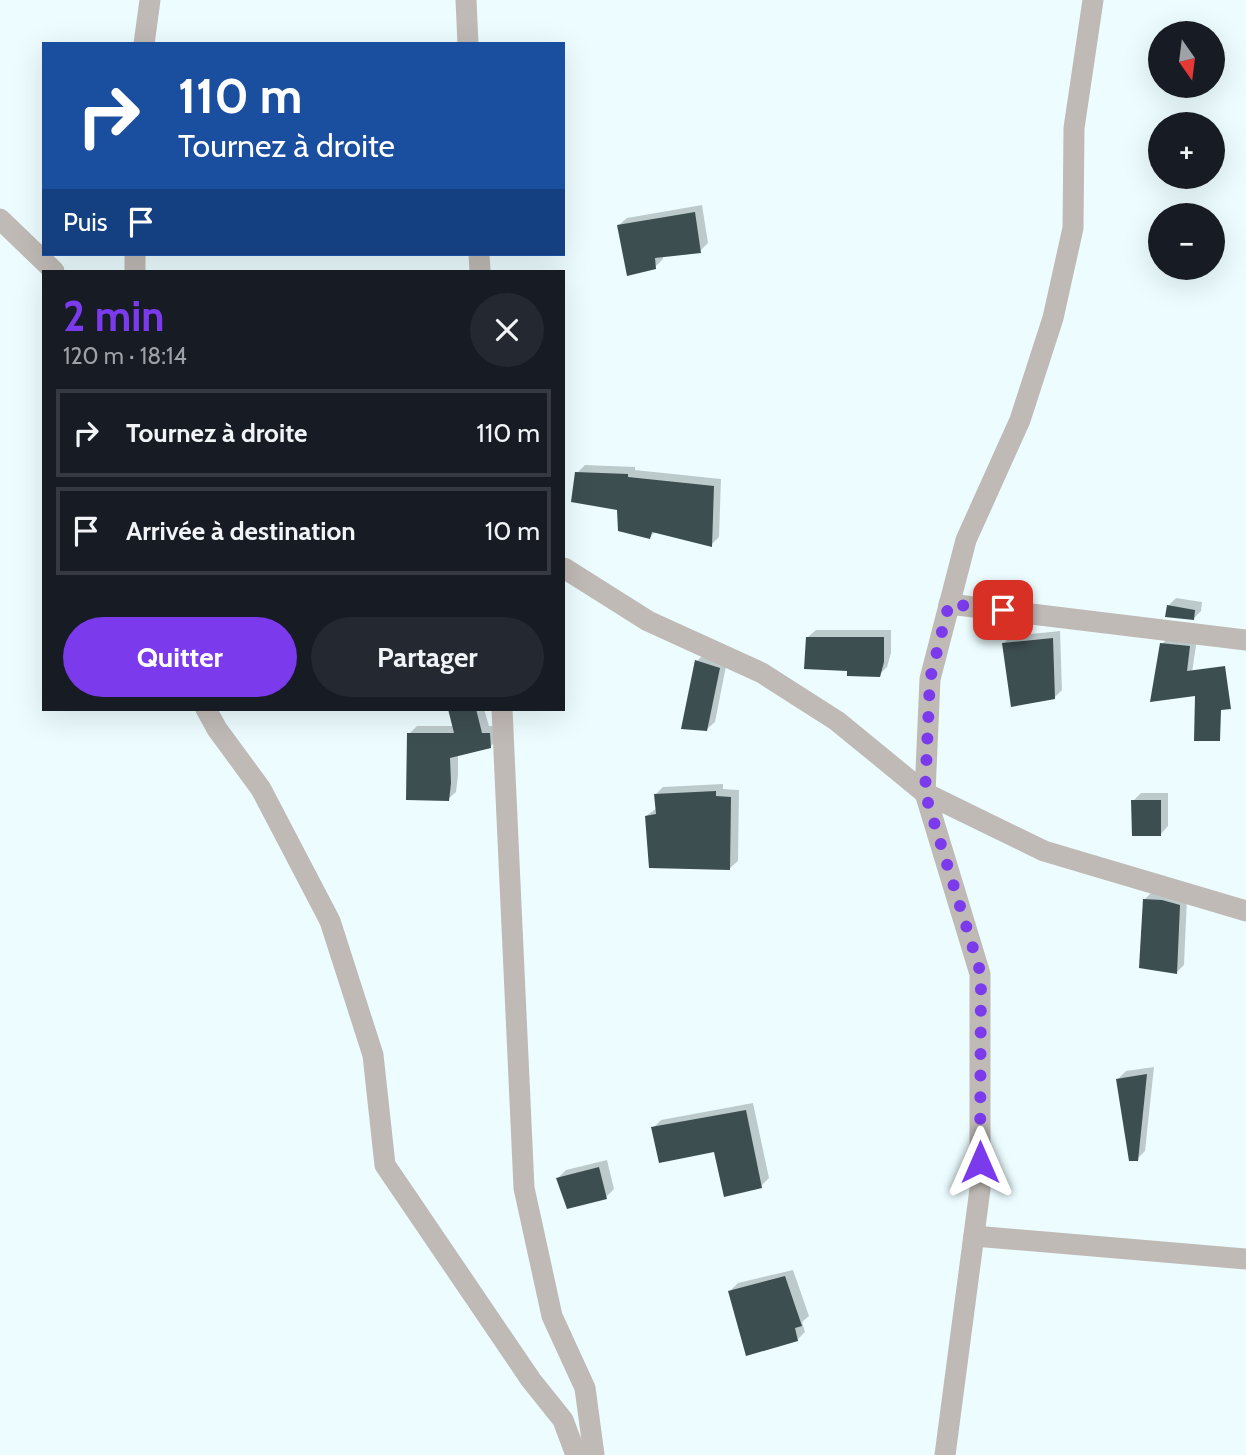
<!DOCTYPE html>
<html lang="fr">
<head>
<meta charset="utf-8">
<style>
  :root { --surface:#171b24; --page:#242831; --text:#f1f3f6; --muted:#9ea1a6; --line:#363941; --accent:#7c3aed }
  body { margin:0; font-family:Cabin,sans-serif; background:var(--page); color:var(--text); height:100vh; display:flex; flex-direction:column; font-size:26px; white-space:nowrap }
  * { box-sizing:border-box; margin:0 }
  p { font-size:23px; color:var(--muted) }
  .icon { flex:none; width:38px; height:38px; fill:none; stroke:currentColor; stroke-width:2; stroke-linecap:round; stroke-linejoin:round }
  .map { position:relative; flex:1; overflow:hidden }
  .drawer { position:absolute; left:42px; top:270px; width:523px; height:441px; display:flex; flex-direction:column; background:var(--surface); border-radius:0px; box-shadow:0 7px 28px #0002 }
  .drawer>* { flex:none }
  .top-card { position:absolute; left:42px; top:42px; width:523px; height:214px; border-radius:0px; box-shadow:0 7px 28px #0002; background:#1a4fa0; color:#fff; overflow:hidden }
  .needle { width:46px; rotate:166deg }
  .tools { position:absolute; left:1148px; top:21px; display:grid; gap:14px }
  .tools a { display:grid; place-items:center; width:77px; height:77px; border-radius:50%; background:var(--surface); box-shadow:0 7px 28px #0002; font-size:35px }
  .pin { position:absolute; display:grid; place-items:center; width:60px; height:60px; color:#fff; margin:-30px; border-radius:14px; box-shadow:0 4px 10px #0006 }
  .me { position:absolute; width:77px; margin:-38px; rotate:0deg; stroke-linejoin:round; filter:drop-shadow(0 0 5px #0008) }
  .turn { display:flex; align-items:center; gap:24px; height:147px; padding:0 21px; font-size:32px }
  .turn .icon { width:91px; height:91px; stroke-width:2.5 }
  .turn b { display:block; font-size:49px; line-height:60px }
  .then { display:flex; align-items:center; height:66px; padding:0 21px; background:#0003; gap:14px; font-size:26px }
  .round { display:grid; place-items:center; flex:none; width:74px; height:74px; border-radius:37px; background:var(--page) }
  .headline { display:flex; align-items:center; justify-content:space-between; height:119px; padding:0 21px }
  h1 { font-size:42px; font-weight:700; line-height:52px; color:var(--accent) }
  .action { display:flex; gap:14px; margin-top:auto; padding:14px 21px }
  .action a { flex:1; height:80px; border-radius:42px; background:var(--accent); color:#fff; font-size:28px; font-weight:700; line-height:80px; text-align:center }
  .action a+a { background:var(--page); color:var(--text) }
  ul { padding:0; list-style:none }
  li { display:flex; align-items:center; gap:21px; height:88px; margin:0 14px 10px; padding:0 7px; border:4px solid var(--line); border-radius:0px }
  li div { flex:1 }
  li b { display:block; font-size:26px }
  li em { font-style:normal }
  .map>svg:first-child { display:block }
  .shadow { fill:#0003 }
  .building { fill:#3d4e50 }
  .lines { fill:none; stroke-linecap:round; stroke-linejoin:round }
  .minor { stroke:#bfbab5; stroke-width:21 }
  .route { stroke:#7c3aed; stroke-width:12; stroke-dasharray:0 21.6 }
</style>
</head>
<body>
<div class="map">
<svg width="1246" height="1455" viewBox="0 0 1246 1455">
  <rect width="100%" height="100%" fill="#edfdff"/>
  <!-- shadow -->
  <g class="shadow">
    <path d="M702,205L708,243L700,251L663,256V259L655,267L619,225L627,218Z"/>
    <path d="M585,465L635,467V470L721,479L719,537L711,545L656,531L650,537L577,473Z"/>
    <path d="M1176,598L1202,602L1201,611L1193,619L1168,606Z"/>
    <path d="M816,630H891V653L887,667L879,675L849,669L808,637Z"/>
    <path d="M1060,631L1062,690L1054,698L1004,643L1011,636Z"/>
    <path d="M1170,636L1197,639L1190,686L1162,644Z"/>
    <path d="M704,654L727,661L715,722L707,729L697,661Z"/>
    <path d="M449,709H484L489,726H497L498,739L490,747L458,755V775L456,792L448,799L409,734L417,726H454Z"/>
    <path d="M723,784V789L739,790L738,861L730,868L646,816L657,808L656,794L663,787Z"/>
    <path d="M1141,793H1168V826L1161,834L1133,801Z"/>
    <path d="M1152,892L1187,898L1184,965L1177,972L1144,900Z"/>
    <path d="M1154,1067L1145,1151L1137,1159L1118,1079L1126,1071Z"/>
    <path d="M753,1103L769,1178L761,1186L716,1150L653,1128L661,1120Z"/>
    <path d="M607,1160L614,1189L606,1197L558,1178L566,1170Z"/>
    <path d="M793,1270L809,1316L802,1322L805,1332L797,1340L730,1291L738,1283Z"/>
  </g>
  <!-- building -->
  <g class="building">
    <path d="M695,212L701,253L655,258L656,269L627,276L617,225Z"/>
    <path d="M575,472L628,474V477L714,486L712,547L652,532L650,539L618,531L617,510L571,502Z"/>
    <path d="M1167,605L1195,610L1194,620L1165,617Z"/>
    <path d="M806,637H884V662L880,677L847,676V671L804,669Z"/>
    <path d="M1053,638L1055,699L1011,707L1002,643Z"/>
    <path d="M1160,643L1190,646L1187,671L1225,666L1231,709L1221,710L1220,741H1194L1195,696L1150,702Z"/>
    <path d="M695,660L720,668L707,731L681,729Z"/>
    <path d="M448,709H476L482,733H490L491,748L450,758L451,783L449,801L406,800L407,733H454Z"/>
    <path d="M716,791V796L731,797L730,870L649,868L645,816L656,814L654,794Z"/>
    <path d="M1131,800H1161V836H1132Z"/>
    <path d="M1143,899L1162,900L1180,905L1177,974L1139,968Z"/>
    <path d="M1147,1074L1138,1161H1129L1116,1079Z"/>
    <path d="M746,1110L762,1188L724,1197L714,1152L659,1163L651,1127Z"/>
    <path d="M599,1167L607,1199L567,1209L556,1178Z"/>
    <path d="M785,1276L802,1326L795,1328L798,1341L746,1356L728,1291Z"/>
  </g>
  <g class="lines">
    <!-- minor -->
    <g class="minor">
      <path d="M466,0L468,44"/>
      <path d="M144,44L150,0"/>
      <path d="M0,219L54,271"/>
      <path d="M479,254L480,271"/>
      <path d="M135,271V254"/>
      <path d="M564,568L648,621L762,673L837,721L925,793L1044,851L1246,911"/>
      <path d="M949,604L1246,640"/>
      <path d="M206,709L217,729L261,789L330,921L373,1055L385,1165L531,1380L563,1420L576,1455"/>
      <path d="M502,709L524,1188L552,1316L585,1388L594,1455"/>
      <path d="M974,1236L1246,1259"/>
      <path d="M945,1455L980,1189V974L925,793L930,679L966,540L1020,420L1053,318L1073,228L1074,128L1093,0"/>
    </g>
  </g>
  <g class="lines">
    <!-- route -->
    <path class="route" d="M980,1162L981,974L925,793L930,679L949,604L1003,610"/>
  </g>
</svg>
<div class="tools">
<a><svg class="needle" viewBox="-14 -14 28 28"><path d="M0-13l5 13h-10z" fill="#e53935"/><path d="M0 13l5-13h-10z" fill="#9ea1a6"/></svg></a>
<a>+</a>
<a>−</a>
</div>
<div class="pin" style="left:1003px;top:610px;background:#d93025"><svg class="icon" aria-label="arrive" viewBox="0 0 24 24"><path d="M6 21V4h12l-3 4 3 4H6"/></svg></div>
<svg class="me" style="left:980px;top:1162px" viewBox="-20 -20 40 40"><path d="M0-17L14 15 0 8-14 15z" fill="#7c3aed" stroke="#fff" stroke-width="4"/></svg>
<div class="top-card">
<div class="turn"><svg class="icon" aria-label="right" viewBox="0 0 24 24"><path d="M7 20v-9h11M14 6l5 5-5 5"/></svg><div><b>110 m</b>Tournez à droite</div></div>
<div class="then">Puis<svg class="icon" aria-label="arrive" viewBox="0 0 24 24"><path d="M6 21V4h12l-3 4 3 4H6"/></svg></div>
</div>
<section class="drawer">
<div class="headline"><div><h1>2 min</h1><p>120 m · 18:14</p></div><a class="round"><svg class="icon" aria-label="close" viewBox="0 0 24 24"><path d="M6 6l12 12M18 6L6 18"/></svg></a></div>
<ul>
<li><svg class="icon" aria-label="right" viewBox="0 0 24 24"><path d="M7 20v-9h11M14 6l5 5-5 5"/></svg><div><b>Tournez à droite</b></div><em>110 m</em></li>
<li><svg class="icon" aria-label="arrive" viewBox="0 0 24 24"><path d="M6 21V4h12l-3 4 3 4H6"/></svg><div><b>Arrivée à destination</b></div><em>10 m</em></li>
</ul>
<div class="action"><a>Quitter</a><a>Partager</a></div>
</section>
</div>
</body>
</html>
